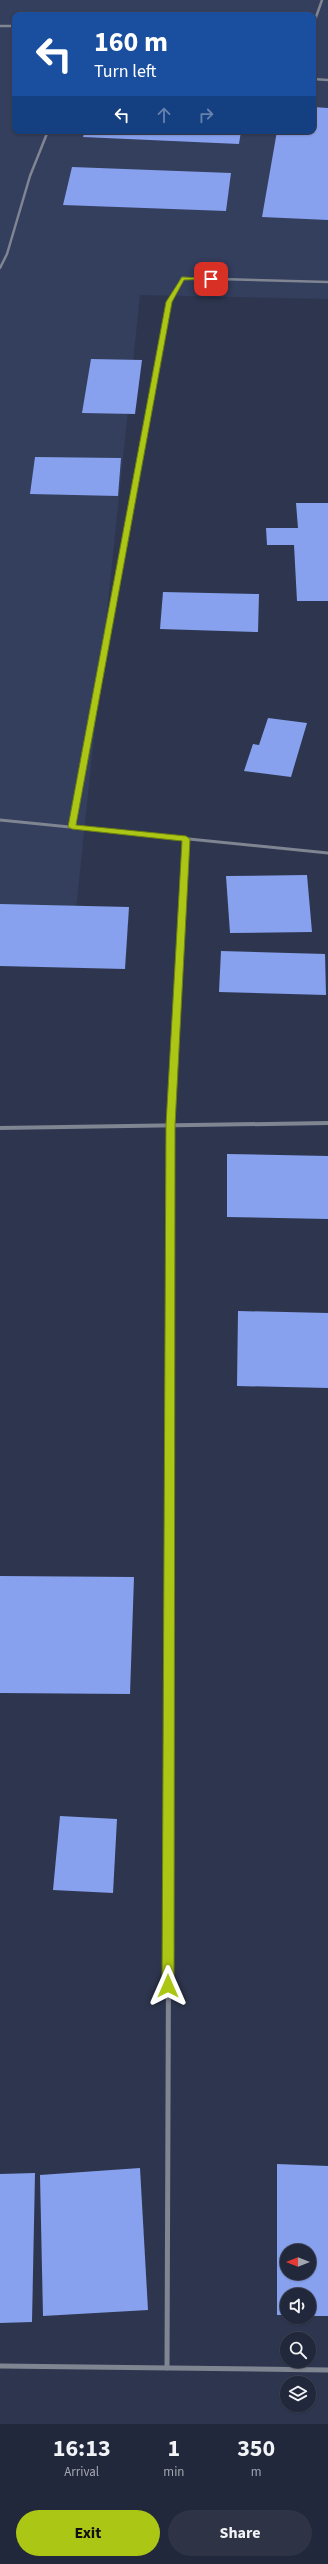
<!DOCTYPE html>
<html lang="en">
<head>
<meta charset="utf-8">
<style>
  :root { --surface:#22283b; --page:#2e3446; --text:#f1f3f6; --muted:#a2a6af; --line:#3f4455; --accent:#abc615 }
  body { margin:0; font-family:"Source Sans 3",sans-serif; background:var(--page); color:var(--text); height:100vh; display:flex; flex-direction:column; font-size:15px; white-space:nowrap }
  * { box-sizing:border-box; margin:0 }
  p { font-size:13px; color:var(--muted) }
  .icon { flex:none; width:22px; height:22px; fill:none; stroke:currentColor; stroke-width:2; stroke-linecap:round; stroke-linejoin:round }
  .map { position:relative; height:2424px; overflow:hidden }
  .drawer { display:flex; flex-direction:column; background:var(--surface); flex:1 }
  .drawer>* { flex:none }
  .top-card { position:absolute; left:12px; top:12px; width:304px; height:122px; border-radius:8px; box-shadow:0 1px 3px #0004,0 0 0 1px var(--line); background:#1a4fa0; color:#fff; overflow:hidden }
  .needle { width:26px; rotate:270deg }
  .tools { position:absolute; left:280px; top:2244px; display:grid; gap:8px }
  .tools a { display:grid; place-items:center; width:36px; height:36px; border-radius:50%; background:var(--surface); box-shadow:0 1px 3px #0004,0 0 0 1px var(--line); font-size:20px }
  .pin { position:absolute; display:grid; place-items:center; width:34px; height:34px; color:#fff; margin:-17px; border-radius:8px; box-shadow:0 2px 6px #0006 }
  .me { position:absolute; width:44px; margin:-22px; rotate:0deg; stroke-linejoin:round; filter:drop-shadow(0 0 3px #0008) }
  .turn { display:flex; align-items:center; gap:14px; height:84px; padding:0 16px; font-size:18px }
  .turn .icon { width:52px; height:52px; stroke-width:2.5 }
  .turn b { display:block; font-size:28px; line-height:34px }
  .lanes { display:flex; align-items:center; height:38px; padding:0 16px; background:#0003; justify-content:center; gap:20px; direction:ltr }
  .lanes .off { opacity:.35 }
  .eta { display:flex; justify-content:space-evenly; align-items:center; height:68px; text-align:center }
  .eta b { font-size:24px; font-weight:700; line-height:28px }
  .primary-button { display:flex; gap:8px; margin-top:auto; padding:8px 16px }
  .primary-button a { flex:1; height:46px; border-radius:24px; background:var(--accent); color:#111; font-size:16px; font-weight:700; line-height:46px; text-align:center }
  .primary-button a+a { background:var(--page); color:var(--text) }
  .map>svg:first-child { display:block }
  .built { fill:#343e5d; fill-rule:evenodd }
  .building { fill:#87a1ee; fill-rule:evenodd }
  .lines { fill:none; stroke-linecap:round; stroke-linejoin:round }
  .street-far3 { stroke:#808592; stroke-width:2.5 }
  .street-far2 { stroke:#808592; stroke-width:3 }
  .street-far1 { stroke:#808592; stroke-width:4 }
  .street { stroke:#808592; stroke-width:5 }
  .route { fill:#abc615; stroke:#6f810e }
</style>
</head>
<body>
<div class="map">
<svg width="328" height="2424" viewBox="0 0 328 2424">
  <rect width="100%" height="100%" fill="#2e364f"/>
  <!-- built -->
  <path class="built" d="M0,0H328V299L140,295L74,929L0,927ZM15,15H313V131H15Z"/>
  <!-- building -->
  <g class="building">
    <path d="M313,107L328,108V220L262,217L277,131H313Z"/>
    <path d="M85,131H241L239,144L83,137Z"/>
    <path d="M72,167L231,173L226,211L63,205Z"/>
    <path d="M91,359L142,360L135,414L82,413Z"/>
    <path d="M35,457L121,458L118,496L30,494Z"/>
    <path d="M296,503H328V601H297L294,545H267L266,528H298Z"/>
    <path d="M163,592L259,594L258,632L160,629Z"/>
    <path d="M268,718L307,723L291,777L244,771L253,744L259,745Z"/>
    <path d="M307,875L312,932L230,933L226,876Z"/>
    <path d="M0,904L129,907L125,969L0,966Z"/>
    <path d="M221,951L325,954L326,995L219,992Z"/>
    <path d="M227,1154L328,1156V1219L227,1217Z"/>
    <path d="M238,1311L328,1313V1388L237,1386Z"/>
    <path d="M0,1576L134,1577L130,1694L0,1693Z"/>
    <path d="M60,1816L117,1819L113,1893L53,1890Z"/>
    <path d="M277,2164L328,2166V2316H309V2295H287V2315H277ZM287,2251H309V2273H287Z"/>
    <path d="M140,2168L148,2310L43,2316L40,2175Z"/>
    <path d="M35,2173L32,2322L0,2323V2174Z"/>
  </g>
  <g class="lines">
    <!-- street-far3 -->
    <g class="street-far3">
      <path d="M313,17H316L322,0"/>
      <path d="M0,26H15"/>
      <path d="M313,33L316,17"/>
      <path d="M313,79L328,80"/>
      <path d="M0,268L7,254L30,176L48,131"/>
      <path d="M150,404L169,302L182,278L328,282"/>
    </g>
    <!-- street-far2 -->
    <g class="street-far2">
      <path d="M0,820L328,853"/>
      <path d="M72,827L150,403"/>
      <path d="M182,920L186,839"/>
    </g>
    <!-- street-far1 -->
    <g class="street-far1">
      <path d="M0,1128L328,1123"/>
      <path d="M170,1580L171,1125L182,919"/>
    </g>
    <!-- street -->
    <g class="street">
      <path d="M0,2366L328,2370"/>
      <path d="M167,2368L170,1579"/>
    </g>
  </g>
  <!-- route -->
  <path class="route" d="M182,277L214,279L184,280L172,302L76,825L186,836L190,839L175,1125L174,1986L168,1991L162,1986L166,1125L182,841L72,829L68,827L166,302Z"/>
</svg>
<div class="tools">
<a><svg class="needle" viewBox="-14 -14 28 28"><path d="M0-13l5 13h-10z" fill="#e53935"/><path d="M0 13l5-13h-10z" fill="#a2a6af"/></svg></a>
<a><svg class="icon" aria-label="sound" viewBox="0 0 24 24"><path d="M4 9h4l5-4v14l-5-4H4zM17 9q2 3 0 6"/></svg></a>
<a><svg class="icon" aria-label="search" viewBox="0 0 24 24"><circle cx="10" cy="10" r="6"/><path d="M15 15l6 6"/></svg></a>
<a><svg class="icon" aria-label="layers" viewBox="0 0 24 24"><path d="M12 4l9 5-9 5-9-5zM3 14l9 5 9-5"/></svg></a>
</div>
<div class="pin" style="left:211px;top:279px;background:#d93025"><svg class="icon" aria-label="arrive" viewBox="0 0 24 24"><path d="M6 21V4h12l-3 4 3 4H6"/></svg></div>
<svg class="me" style="left:168px;top:1986px" viewBox="-20 -20 40 40"><path d="M0-17L14 15 0 8-14 15z" fill="#abc615" stroke="#fff" stroke-width="4"/></svg>
<div class="top-card">
<div class="turn"><svg class="icon" aria-label="left" viewBox="0 0 24 24"><path d="M17 20v-9H6M10 6l-5 5 5 5"/></svg><div><b>160 m</b>Turn left</div></div>
<div class="lanes"><svg class="icon" aria-label="left" viewBox="0 0 24 24"><path d="M17 20v-9H6M10 6l-5 5 5 5"/></svg><svg class="icon off" aria-label="ahead" viewBox="0 0 24 24"><path d="M12 20V5M6 11l6-6 6 6"/></svg><svg class="icon off" aria-label="right" viewBox="0 0 24 24"><path d="M7 20v-9h11M14 6l5 5-5 5"/></svg></div>
</div>
</div>
<section class="drawer">
<div class="eta">
<div><b>16:13</b><p>Arrival</p></div>
<div><b>1</b><p>min</p></div>
<div><b>350</b><p>m</p></div>
</div>
<div class="primary-button"><a>Exit</a><a>Share</a></div>
</section>
</body>
</html>
